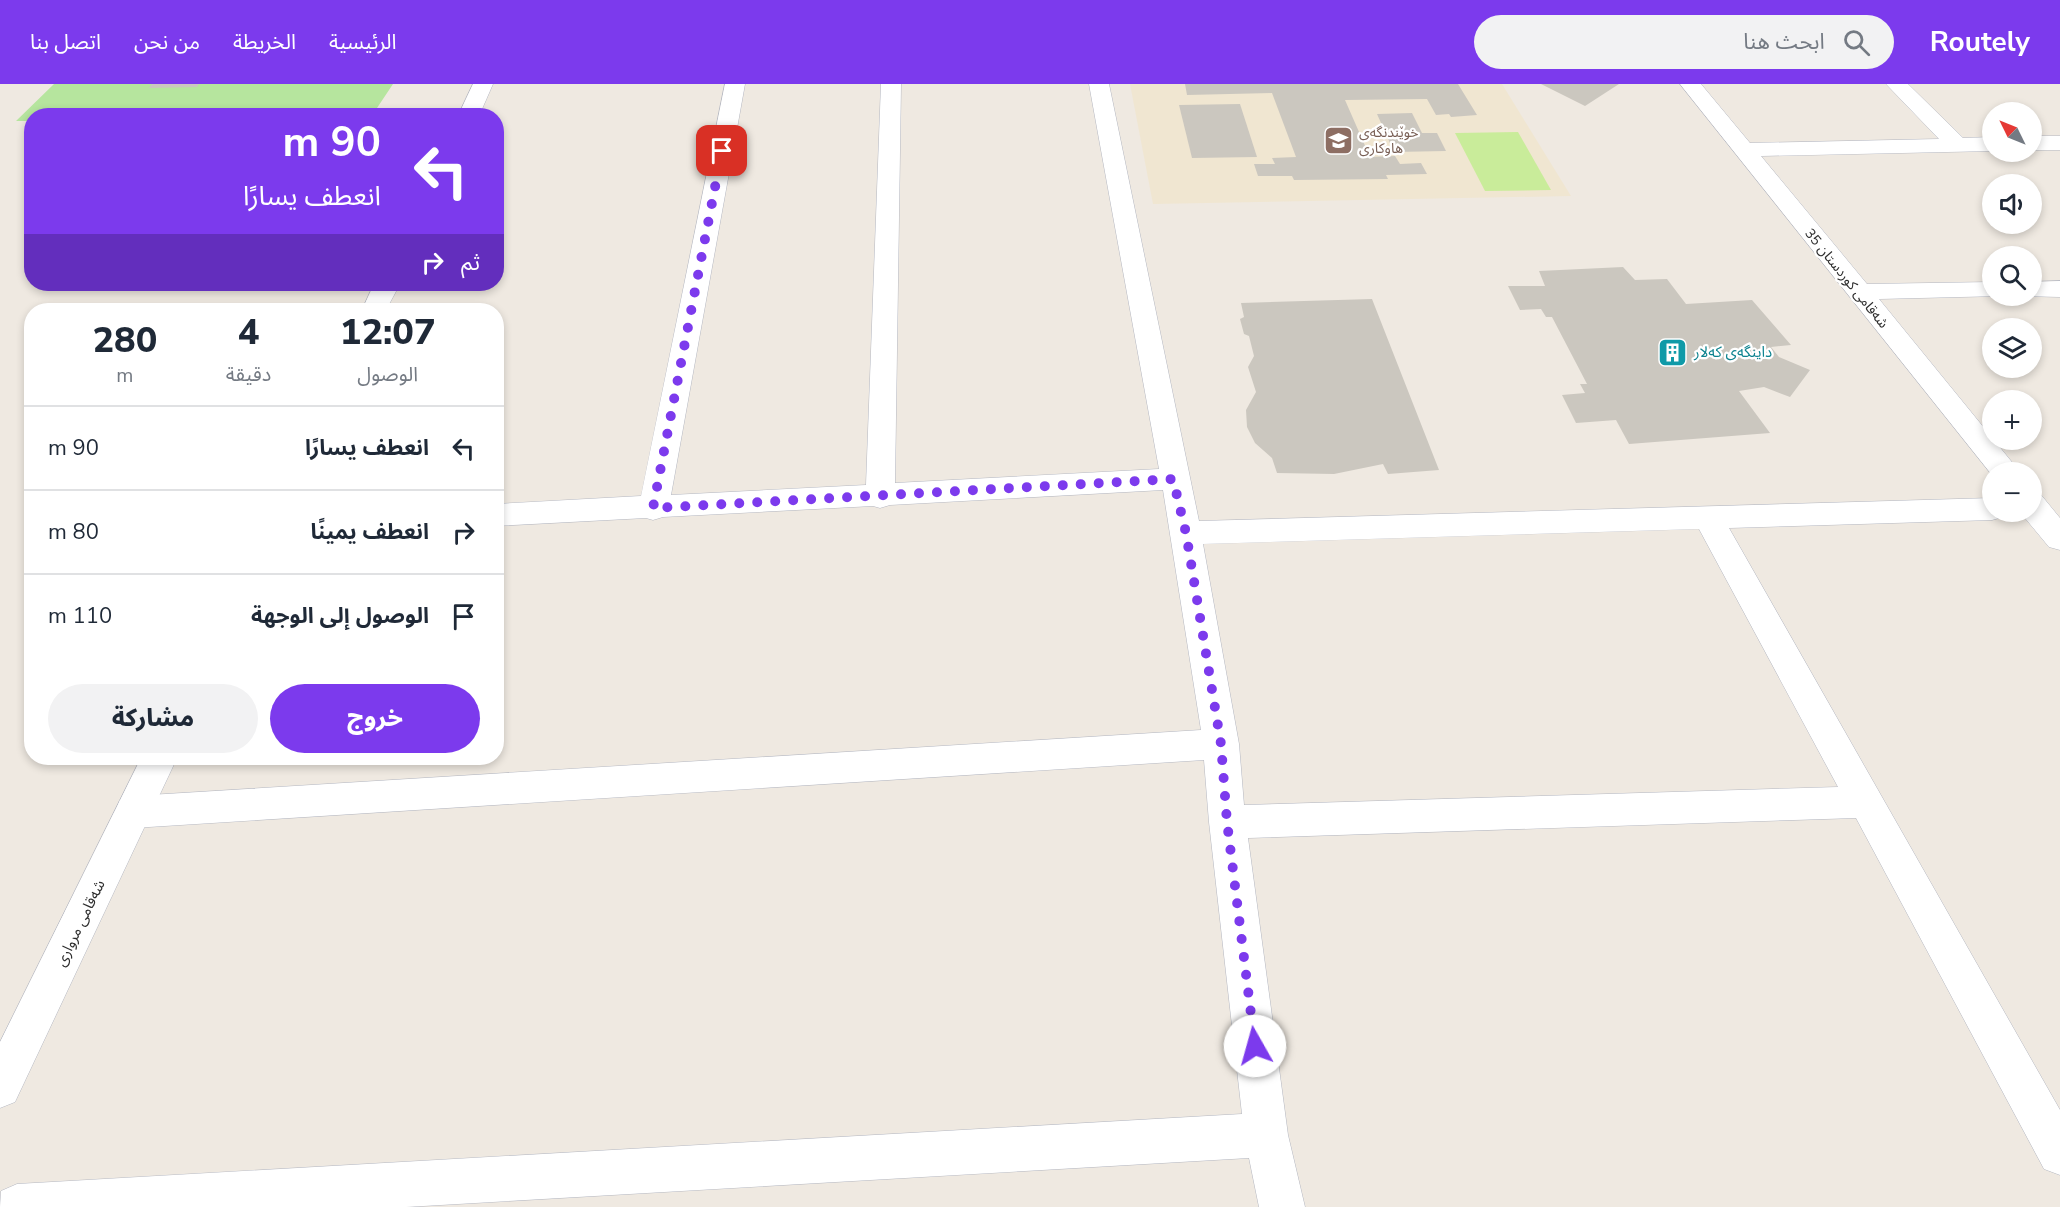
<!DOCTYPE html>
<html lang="ar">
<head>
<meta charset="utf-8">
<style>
  :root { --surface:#fff; --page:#f2f2f3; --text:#1f2937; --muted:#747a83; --line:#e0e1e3; --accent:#7c3aed }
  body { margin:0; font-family:"Nunito Sans","Noto Sans Arabic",sans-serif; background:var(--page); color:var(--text); direction:rtl; height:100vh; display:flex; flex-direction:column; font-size:22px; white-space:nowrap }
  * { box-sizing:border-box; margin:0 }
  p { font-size:20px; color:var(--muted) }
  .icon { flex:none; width:33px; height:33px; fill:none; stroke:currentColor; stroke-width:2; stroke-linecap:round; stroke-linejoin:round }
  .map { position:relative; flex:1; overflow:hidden; direction:ltr }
  .drawer { position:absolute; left:24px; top:219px; width:480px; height:462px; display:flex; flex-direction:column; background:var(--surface); border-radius:24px; box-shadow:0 3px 9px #0003; direction:rtl }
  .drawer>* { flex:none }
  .hud { position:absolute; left:24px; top:24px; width:480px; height:183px; border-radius:24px; box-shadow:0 3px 9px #0003; direction:rtl; background:#7c3aed; color:#fff; overflow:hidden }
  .needle { width:39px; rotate:313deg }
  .fabs { position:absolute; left:1982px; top:18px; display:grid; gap:12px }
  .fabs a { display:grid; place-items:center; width:60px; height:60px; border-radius:50%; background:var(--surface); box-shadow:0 3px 9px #0003; font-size:30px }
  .pin { position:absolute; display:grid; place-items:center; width:51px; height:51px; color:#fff; margin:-26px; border-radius:12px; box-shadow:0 3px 9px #0006 }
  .me { position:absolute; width:66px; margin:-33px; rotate:353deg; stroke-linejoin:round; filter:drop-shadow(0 0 4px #0008) }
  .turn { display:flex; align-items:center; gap:21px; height:126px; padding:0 24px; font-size:27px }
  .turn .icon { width:78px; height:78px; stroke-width:2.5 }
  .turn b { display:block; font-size:42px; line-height:51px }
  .then { display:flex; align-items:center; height:57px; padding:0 24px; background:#0003; gap:12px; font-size:22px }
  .eta { display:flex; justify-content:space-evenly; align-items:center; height:102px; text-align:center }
  .eta b { font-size:36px; font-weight:800; line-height:42px }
  .button { display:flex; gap:12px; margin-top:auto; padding:12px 24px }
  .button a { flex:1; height:69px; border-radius:36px; background:var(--accent); color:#fff; font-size:24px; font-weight:800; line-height:69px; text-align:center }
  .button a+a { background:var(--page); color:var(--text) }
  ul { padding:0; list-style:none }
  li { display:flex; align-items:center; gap:18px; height:84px; padding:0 24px; border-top:2px solid var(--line) }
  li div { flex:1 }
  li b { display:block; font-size:22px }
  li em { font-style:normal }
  header { display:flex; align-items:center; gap:36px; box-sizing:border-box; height:84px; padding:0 30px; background:var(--accent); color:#fff }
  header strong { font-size:28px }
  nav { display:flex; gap:33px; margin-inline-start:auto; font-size:21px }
  .search { width:420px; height:54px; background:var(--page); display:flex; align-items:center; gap:15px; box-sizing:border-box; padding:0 21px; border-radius:33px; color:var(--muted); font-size:22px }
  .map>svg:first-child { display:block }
  .education { fill:#f0e6d1 }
  .green { fill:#b6e59e }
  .pitch { fill:#c9ec9a }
  .building { fill:#cbc7bf }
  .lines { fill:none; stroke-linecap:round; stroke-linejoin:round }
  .street-casing { stroke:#b4b7c1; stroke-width:1 }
  .secondary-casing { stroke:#b4b7c1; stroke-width:1 }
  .street { fill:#fff; fill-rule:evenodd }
  .secondary { fill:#fff; fill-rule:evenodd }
  .route { stroke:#7c3aed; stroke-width:10; stroke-dasharray:0 18 }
  .labels { text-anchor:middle; stroke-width:4.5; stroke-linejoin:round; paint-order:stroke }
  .far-education-label { font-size:14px; fill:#785e54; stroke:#fff; text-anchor:start }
  .far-street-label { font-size:14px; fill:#2e2e2e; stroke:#fff }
  .culture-label { font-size:15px; fill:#0d838f; stroke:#fff; text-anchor:start }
  .street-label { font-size:15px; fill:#2e2e2e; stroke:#fff }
</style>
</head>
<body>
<header>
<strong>Routely</strong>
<div class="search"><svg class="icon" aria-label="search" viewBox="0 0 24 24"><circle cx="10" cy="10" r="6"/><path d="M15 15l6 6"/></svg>ابحث هنا</div>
<nav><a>الرئيسية</a><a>الخريطة</a><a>من نحن</a><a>اتصل بنا</a></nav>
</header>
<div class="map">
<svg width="2060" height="1123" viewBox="0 0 2060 1123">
  <rect width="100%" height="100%" fill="#efe9e1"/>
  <!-- education -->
  <path class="education" d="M1130,0H1502L1571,112L1153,120Z"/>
  <!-- green -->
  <path class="green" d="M54,0H393L377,24L174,31L32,32L31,37H16Z"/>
  <!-- pitch -->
  <path class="pitch" d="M1518,48L1551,106L1485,107L1455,49Z"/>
  <!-- building -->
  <g class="building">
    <path d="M152,0H199L197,3L149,4Z"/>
    <path d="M1185,0H1458L1477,31L1451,33L1449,30L1436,31L1427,15L1345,16L1370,73L1395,72L1400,80L1421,79L1427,90L1386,91L1388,95L1294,96L1292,92H1258L1254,80H1275L1272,74L1296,73L1272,9L1187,11Z"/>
    <path d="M1541,0H1619L1585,22Z"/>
    <path d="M1240,20L1257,73L1192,74L1179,21Z"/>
    <path d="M1412,29L1422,49H1437L1446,67L1394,68L1377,30Z"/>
    <path d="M1623,183L1635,196L1667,195L1686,220L1752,216L1791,261L1771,263L1779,273L1810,286L1790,313L1764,303L1739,307L1770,349L1629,360L1616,336L1576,339L1562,311L1585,309L1580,300H1587L1552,233H1546L1541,225L1520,226L1508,202H1545L1539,187Z"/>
    <path d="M1372,215L1439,386L1388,390L1383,380L1334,390L1277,389L1272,374L1255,359L1247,343L1246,326L1256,308L1248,283L1254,272L1249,252L1244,250L1240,235L1244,233L1241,219Z"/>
  </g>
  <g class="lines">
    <defs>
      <g id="street">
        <path d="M725,0H745L671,411L866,401L881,0H901L895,399L1159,385L1089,0H1109L1199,437L1992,414V428H2006L2003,433L1992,436L1729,444L2060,1026V1091L2044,1085L1856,734L1248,754L1288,1051L1305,1123H1259L1249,1074L406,1123H0L1,1107L17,1100L1242,1030L1209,738L1204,676L133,744L120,740L115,728L120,716L133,712L1201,646L1163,406L890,421L880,424L873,422L663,433L653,436L646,434L496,442V420L641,412ZM1699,445L1838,703L1244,721L1239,660L1203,460Z"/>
        <path d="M1680,0H1701L1750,59L1939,55L1886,0H1908L1963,54L1992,53V67L1761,72L1867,200L1992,198V212H2001L1879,215L2020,388H1992V391Z"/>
        <rect x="2031" y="52" width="29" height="14"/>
        <path d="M2060,197V213L2022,212H2031V198Z"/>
        <path d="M2031,409L2042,412L2060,434V466L2049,463L2020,428H2031Z"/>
      </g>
      <g id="secondary">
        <path d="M473,0H493L479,32H458Z"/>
        <path d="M374,200H400L386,226H362Z"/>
        <path d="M141,674H177L15,1018L0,1024V958Z"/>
      </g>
    </defs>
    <!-- street casing -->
    <use href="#street" class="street-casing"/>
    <!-- secondary casing -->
    <use href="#secondary" class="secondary-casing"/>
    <!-- street -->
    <use href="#street" class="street"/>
    <!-- secondary -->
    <use href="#secondary" class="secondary"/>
  </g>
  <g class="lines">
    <!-- route -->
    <path class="route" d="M722,67L653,424L1173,395L1186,449L1221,660L1227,738L1255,962"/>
  </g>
  <!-- icons -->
  <defs>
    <symbol id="school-square" viewBox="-11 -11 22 22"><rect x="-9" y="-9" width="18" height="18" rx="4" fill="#8d6e63" stroke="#fff"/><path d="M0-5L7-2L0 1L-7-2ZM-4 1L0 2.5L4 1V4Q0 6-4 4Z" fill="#fff"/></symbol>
    <symbol id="building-square" viewBox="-11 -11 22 22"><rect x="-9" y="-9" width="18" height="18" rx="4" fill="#0f9aa8" stroke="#fff"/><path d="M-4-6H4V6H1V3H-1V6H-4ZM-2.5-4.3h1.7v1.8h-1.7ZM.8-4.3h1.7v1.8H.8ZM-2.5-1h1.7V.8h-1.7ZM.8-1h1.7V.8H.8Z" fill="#fff"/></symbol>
  </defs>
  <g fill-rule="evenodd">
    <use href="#school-square" x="1322" y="40" width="33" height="33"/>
    <use href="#building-square" x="1656" y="252" width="33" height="33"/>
  </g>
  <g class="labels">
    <!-- far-education labels -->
    <g class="far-education-label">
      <text x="1359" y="53">خوێندنگەی<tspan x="1359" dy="16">هاوکاری</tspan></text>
    </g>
    <!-- far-street labels -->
    <g class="far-street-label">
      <text transform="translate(1847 194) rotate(51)" y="5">شەقامی کوردستان 35</text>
    </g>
    <!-- culture labels -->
    <g class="culture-label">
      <text x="1694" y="273">داینگەی کەلار</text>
    </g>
    <!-- street labels -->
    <g class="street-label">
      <text transform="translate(80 839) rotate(-64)" y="5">شەقامی مرواری</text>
    </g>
  </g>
</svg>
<div class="fabs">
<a><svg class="needle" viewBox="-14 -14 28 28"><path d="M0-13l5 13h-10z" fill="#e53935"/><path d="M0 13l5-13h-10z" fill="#747a83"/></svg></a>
<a><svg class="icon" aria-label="sound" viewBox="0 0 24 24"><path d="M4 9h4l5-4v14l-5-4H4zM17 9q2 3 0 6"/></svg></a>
<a><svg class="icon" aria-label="search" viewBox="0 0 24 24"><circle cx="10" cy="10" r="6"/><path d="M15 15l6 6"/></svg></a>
<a><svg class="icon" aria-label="layers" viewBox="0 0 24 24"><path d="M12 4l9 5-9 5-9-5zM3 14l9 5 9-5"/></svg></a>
<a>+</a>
<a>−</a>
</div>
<div class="pin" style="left:722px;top:67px;background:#d93025"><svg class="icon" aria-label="arrive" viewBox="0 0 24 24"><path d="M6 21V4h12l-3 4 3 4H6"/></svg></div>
<svg class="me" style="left:1255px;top:962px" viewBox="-20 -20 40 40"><circle r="19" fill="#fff"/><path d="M0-13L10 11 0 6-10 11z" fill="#7c3aed"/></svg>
<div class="hud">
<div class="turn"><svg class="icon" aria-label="left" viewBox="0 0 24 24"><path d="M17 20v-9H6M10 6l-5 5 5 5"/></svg><div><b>90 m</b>انعطف يسارًا</div></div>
<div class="then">ثم<svg class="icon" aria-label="right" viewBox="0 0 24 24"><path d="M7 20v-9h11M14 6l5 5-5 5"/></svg></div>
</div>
<section class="drawer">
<div class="eta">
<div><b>12:07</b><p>الوصول</p></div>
<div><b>4</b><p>دقيقة</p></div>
<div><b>280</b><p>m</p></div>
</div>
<ul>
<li><svg class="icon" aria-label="left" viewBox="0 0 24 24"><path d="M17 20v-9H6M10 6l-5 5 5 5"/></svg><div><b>انعطف يسارًا</b></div><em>90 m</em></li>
<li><svg class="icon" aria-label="right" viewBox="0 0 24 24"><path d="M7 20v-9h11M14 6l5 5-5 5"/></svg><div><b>انعطف يمينًا</b></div><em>80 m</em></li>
<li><svg class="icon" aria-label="arrive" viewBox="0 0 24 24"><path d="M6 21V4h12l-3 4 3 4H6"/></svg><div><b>الوصول إلى الوجهة</b></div><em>110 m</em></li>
</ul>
<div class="button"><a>خروج</a><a>مشاركة</a></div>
</section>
</div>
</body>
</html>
